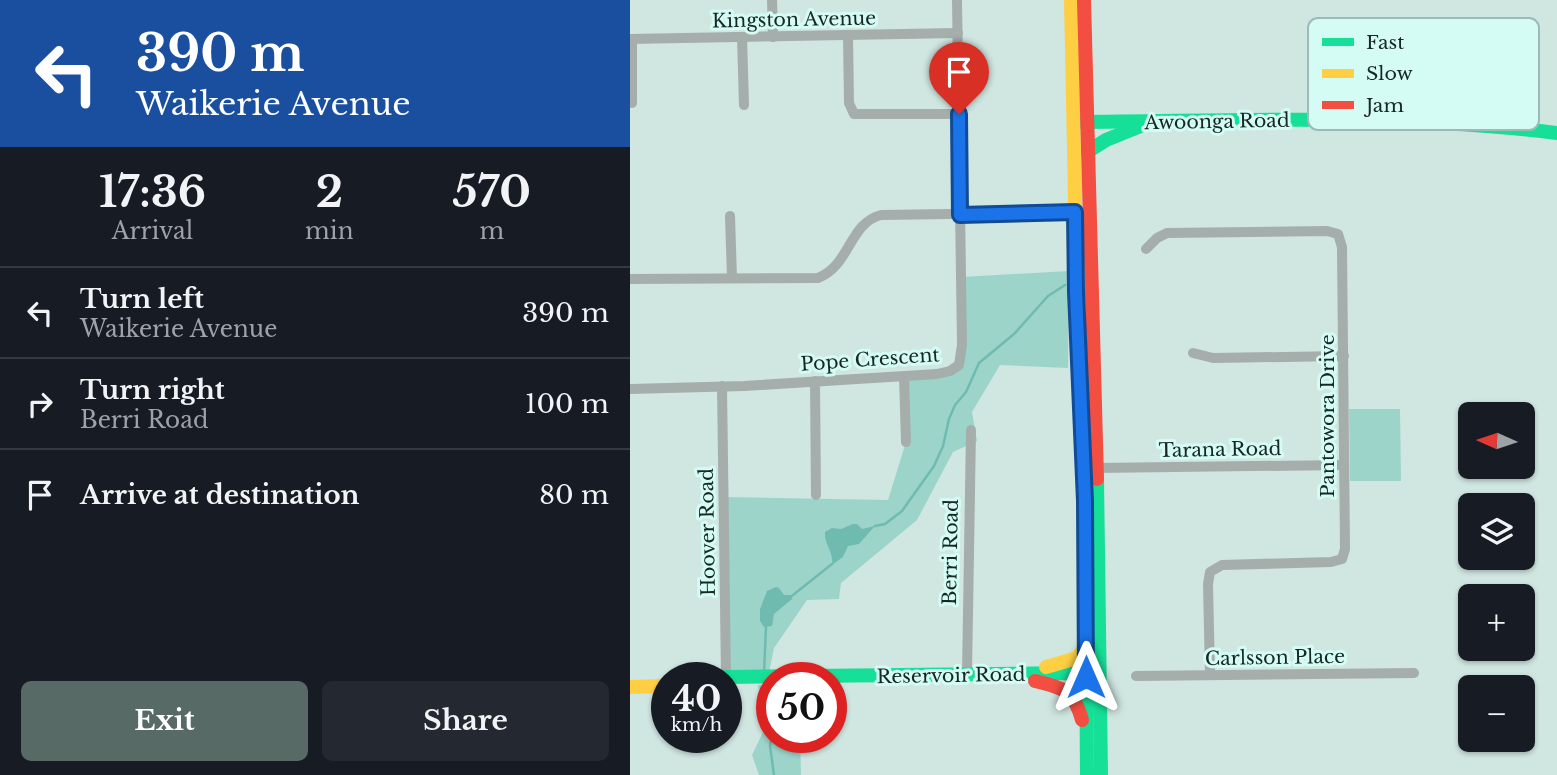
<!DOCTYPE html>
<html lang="en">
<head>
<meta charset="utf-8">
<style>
  :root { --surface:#171b24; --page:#242831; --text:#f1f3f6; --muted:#9ea1a6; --line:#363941; --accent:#586a66 }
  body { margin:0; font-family:"Libre Baskerville",serif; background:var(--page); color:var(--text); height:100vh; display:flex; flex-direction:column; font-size:26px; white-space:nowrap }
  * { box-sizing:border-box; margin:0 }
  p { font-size:23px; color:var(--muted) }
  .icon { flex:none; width:38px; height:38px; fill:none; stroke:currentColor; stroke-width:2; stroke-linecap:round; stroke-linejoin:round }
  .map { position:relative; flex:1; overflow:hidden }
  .side { display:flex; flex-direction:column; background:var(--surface); width:630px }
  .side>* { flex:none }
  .hud { background:#1a4fa0; color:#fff; overflow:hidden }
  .needle { width:46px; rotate:273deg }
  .tools { position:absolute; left:828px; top:402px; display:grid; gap:14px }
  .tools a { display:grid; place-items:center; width:77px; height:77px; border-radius:10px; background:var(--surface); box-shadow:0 2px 5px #0004; font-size:35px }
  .speed { position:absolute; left:21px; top:662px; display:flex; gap:14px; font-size:35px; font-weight:700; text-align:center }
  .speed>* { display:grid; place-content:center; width:91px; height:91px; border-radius:50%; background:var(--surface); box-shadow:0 2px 5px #0004; line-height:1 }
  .speed small { font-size:18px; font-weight:400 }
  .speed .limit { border:10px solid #d22; background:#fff; color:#111 }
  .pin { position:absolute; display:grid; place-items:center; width:60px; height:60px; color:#fff; margin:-72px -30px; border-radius:50% 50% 50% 0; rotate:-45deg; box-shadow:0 0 7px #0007 }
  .pin .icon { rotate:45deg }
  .me { position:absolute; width:77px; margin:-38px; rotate:0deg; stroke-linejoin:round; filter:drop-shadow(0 0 5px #0008) }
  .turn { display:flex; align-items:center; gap:24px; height:147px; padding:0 21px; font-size:32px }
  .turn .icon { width:91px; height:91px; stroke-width:2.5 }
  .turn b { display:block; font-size:49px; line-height:60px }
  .eta { display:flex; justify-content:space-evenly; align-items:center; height:119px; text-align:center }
  .eta b { font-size:42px; font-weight:700; line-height:49px }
  .primary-button { display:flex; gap:14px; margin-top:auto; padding:14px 21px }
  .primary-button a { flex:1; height:80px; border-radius:10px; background:var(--accent); color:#fff; font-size:28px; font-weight:700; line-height:80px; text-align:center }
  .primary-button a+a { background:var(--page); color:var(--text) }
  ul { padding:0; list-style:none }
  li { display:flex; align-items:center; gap:21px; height:91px; padding:0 21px; border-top:2px solid var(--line) }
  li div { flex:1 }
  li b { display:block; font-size:26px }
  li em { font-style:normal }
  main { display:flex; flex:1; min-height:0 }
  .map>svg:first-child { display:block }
  .green { fill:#9cd4ca }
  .water { fill:#70bbaf }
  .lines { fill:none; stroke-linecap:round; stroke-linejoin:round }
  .stream { stroke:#70bbaf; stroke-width:2.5 }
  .street { stroke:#a6aeac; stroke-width:10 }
  .fast { stroke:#16e098; stroke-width:14 }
  .slow { stroke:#ffcf43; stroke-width:14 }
  .jam { stroke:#f24e42; stroke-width:14 }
  .route-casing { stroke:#114b97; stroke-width:18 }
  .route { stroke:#1a73e8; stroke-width:12 }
  .labels { text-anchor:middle; stroke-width:6; stroke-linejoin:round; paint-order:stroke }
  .street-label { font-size:19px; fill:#172724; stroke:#d4fcf4 }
  .key { fill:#d4fcf4; stroke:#9bbcb6; stroke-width:2 }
  .key-label { font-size:19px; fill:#172724 }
</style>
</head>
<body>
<main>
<section class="side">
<div class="hud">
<div class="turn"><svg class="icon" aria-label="left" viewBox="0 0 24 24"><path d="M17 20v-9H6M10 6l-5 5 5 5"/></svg><div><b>390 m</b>Waikerie Avenue</div></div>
</div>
<div class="eta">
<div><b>17:36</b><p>Arrival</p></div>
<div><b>2</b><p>min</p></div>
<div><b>570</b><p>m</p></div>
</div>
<ul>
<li><svg class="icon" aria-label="left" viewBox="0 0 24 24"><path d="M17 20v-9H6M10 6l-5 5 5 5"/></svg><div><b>Turn left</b><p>Waikerie Avenue</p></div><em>390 m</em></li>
<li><svg class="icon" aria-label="right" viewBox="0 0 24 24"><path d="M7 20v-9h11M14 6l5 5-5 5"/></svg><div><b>Turn right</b><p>Berri Road</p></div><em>100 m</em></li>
<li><svg class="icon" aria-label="arrive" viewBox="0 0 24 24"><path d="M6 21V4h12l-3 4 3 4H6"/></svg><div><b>Arrive at destination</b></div><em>80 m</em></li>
</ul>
<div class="primary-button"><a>Exit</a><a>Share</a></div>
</section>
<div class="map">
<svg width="927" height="775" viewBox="0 0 927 775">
  <rect width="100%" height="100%" fill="#d0e6e1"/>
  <!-- green -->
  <g class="green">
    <path d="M439,271L438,368L370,365L342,412L347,441L323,452L287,520L211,583L209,599L177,600L144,648L138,677H96L94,497L258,500L276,442L274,376L329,365L331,277Z"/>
    <path d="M719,409H770L771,481H720Z"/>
    <path d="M128,685H142V737H170L171,775H129L122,755L133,732Z"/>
  </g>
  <!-- water -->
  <g class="water">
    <path d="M223,524H227L232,529L245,526L229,544L218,546L213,557L202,565C204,552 194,545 195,532L202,528L211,529Z"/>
    <path d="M146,587L149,588L154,595H163L162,599L144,614L142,626L134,627L130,621V609L137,591Z"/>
  </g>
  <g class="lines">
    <!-- stream -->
    <g class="stream">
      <path d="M245,526L255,524L272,511L304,466L313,446L319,419L325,405L336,392L349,363L384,334L418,296L435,285"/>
      <path d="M163,595L202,564"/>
      <path d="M134,673L136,627"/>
      <path d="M135,683L142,728"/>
      <path d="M142,733L140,746L144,775"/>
    </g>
    <!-- street -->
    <g class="street">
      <path d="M142,0L143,37"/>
      <path d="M218,36L219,103L224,114H329"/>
      <path d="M112,37L114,105"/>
      <path d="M0,39L328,33"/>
      <path d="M2,39V103"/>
      <path d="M100,216L102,278"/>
      <path d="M516,249L527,238L537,233L697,231L708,234L712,247L715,549L712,559L701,562L592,565L580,572L578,584L580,675"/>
      <path d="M0,279L188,278C220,266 219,223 251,215L445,212"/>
      <path d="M563,353L583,358L714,356"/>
      <path d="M274,376L276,442"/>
      <path d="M185,381L186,495"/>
      <path d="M92,386L96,677"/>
      <path d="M0,389L114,386L307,374L320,371L329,365L332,345L327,0"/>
      <path d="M466,468L714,465"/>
      <path d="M337,674L341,430"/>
      <path d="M506,676L784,673"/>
    </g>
    <!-- fast -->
    <g class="fast">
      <path d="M449,122C609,121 768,113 927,133"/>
      <path d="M457,152L476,140L513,125"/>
      <path d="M448,349L455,501L457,775"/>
      <path d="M467,479L471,775"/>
      <path d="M96,677L446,673L456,677"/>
    </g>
    <!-- slow -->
    <g class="slow">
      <path d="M441,0L448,349"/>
      <path d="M416,667L447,658L456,646"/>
      <path d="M0,687L37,686"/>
    </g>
    <!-- jam -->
    <g class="jam">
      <path d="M454,0L467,479"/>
      <path d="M405,681C433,688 444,690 452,720"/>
    </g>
  </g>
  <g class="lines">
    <defs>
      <path id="route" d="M329,114L330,215L445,212L446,292L455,501L456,677"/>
    </defs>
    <!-- route casing -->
    <use href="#route" class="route-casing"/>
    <!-- route -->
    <use href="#route" class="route"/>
  </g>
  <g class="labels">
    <!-- street labels -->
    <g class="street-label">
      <text transform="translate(164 19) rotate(-1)" y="7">Kingston Avenue</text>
      <text transform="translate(587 121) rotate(-1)" y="7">Awoonga Road</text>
      <text transform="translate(240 359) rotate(-4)" y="7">Pope Crescent</text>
      <text transform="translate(697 416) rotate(-90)" y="7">Pantowora Drive</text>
      <text transform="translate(590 449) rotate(-1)" y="7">Tarana Road</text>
      <text transform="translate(77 532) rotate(-91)" y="7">Hoover Road</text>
      <text transform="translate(320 552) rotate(-89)" y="7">Berri Road</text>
      <text transform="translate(645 657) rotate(-1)" y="7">Carlsson Place</text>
      <text transform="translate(321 675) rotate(-1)" y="7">Reservoir Road</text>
    </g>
  </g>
  <!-- legend -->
  <rect x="678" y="18" width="231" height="112" rx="10" class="key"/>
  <rect x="692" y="38" width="32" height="8" fill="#16e098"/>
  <rect x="692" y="69" width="32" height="9" fill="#ffcf43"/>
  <rect x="692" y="101" width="32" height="8" fill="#f24e42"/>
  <g class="key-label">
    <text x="736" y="49">Fast</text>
    <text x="736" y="80">Slow</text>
    <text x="736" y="112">Jam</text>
  </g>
</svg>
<div class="tools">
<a><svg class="needle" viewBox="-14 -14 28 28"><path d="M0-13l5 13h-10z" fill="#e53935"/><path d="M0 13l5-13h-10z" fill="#9ea1a6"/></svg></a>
<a><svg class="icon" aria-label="layers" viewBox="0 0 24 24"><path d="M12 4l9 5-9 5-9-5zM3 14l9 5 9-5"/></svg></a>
<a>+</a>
<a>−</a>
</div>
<div class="speed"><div>40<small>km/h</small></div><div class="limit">50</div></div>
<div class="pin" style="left:329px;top:114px;background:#d93025"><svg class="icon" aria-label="arrive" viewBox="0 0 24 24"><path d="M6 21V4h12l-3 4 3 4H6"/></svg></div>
<svg class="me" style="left:456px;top:677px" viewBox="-20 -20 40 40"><path d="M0-17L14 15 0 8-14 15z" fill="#1a73e8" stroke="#fff" stroke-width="4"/></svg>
</div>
</main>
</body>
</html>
